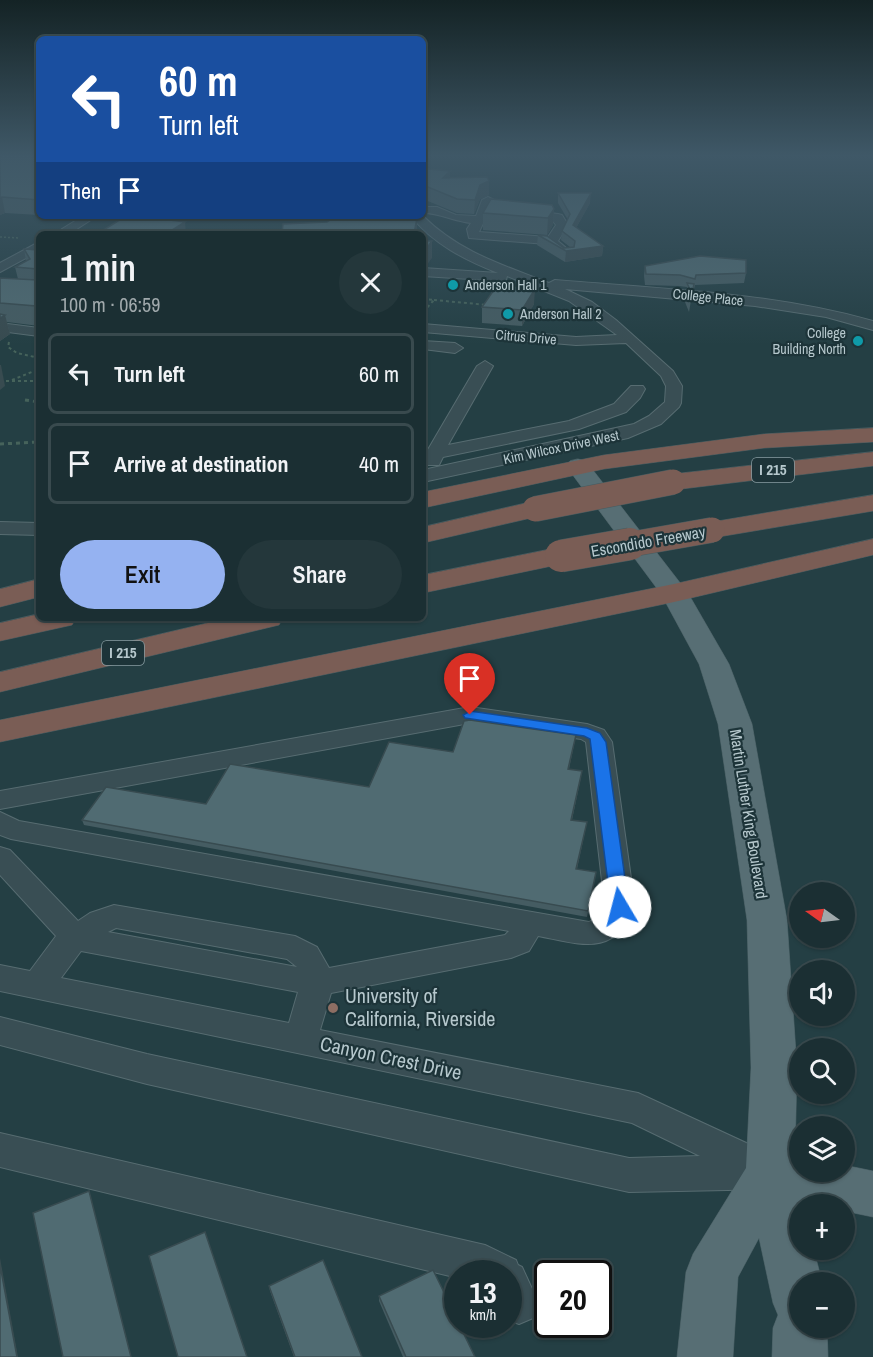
<!DOCTYPE html>
<html lang="en">
<head>
<meta charset="utf-8">
<style>
  :root { --surface:#1b2f33; --page:#24373b; --text:#f1f3f6; --muted:#a0a9ac; --line:#394a4e; --accent:#95b2f1 }
  body { margin:0; font-family:"Archivo Narrow",sans-serif; background:var(--page); color:var(--text); height:100vh; display:flex; flex-direction:column; font-size:22px; white-space:nowrap }
  * { box-sizing:border-box; margin:0 }
  p { font-size:20px; color:var(--muted) }
  .icon { flex:none; width:33px; height:33px; fill:none; stroke:currentColor; stroke-width:2; stroke-linecap:round; stroke-linejoin:round }
  .map { position:relative; flex:1; overflow:hidden }
  .sheet { position:absolute; left:36px; top:231px; width:390px; height:390px; display:flex; flex-direction:column; background:var(--surface); border-radius:9px; box-shadow:0 2px 4px #0004,0 0 0 2px var(--line) }
  .sheet>* { flex:none }
  .banner { position:absolute; left:36px; top:36px; width:390px; height:183px; border-radius:9px; box-shadow:0 2px 4px #0004,0 0 0 2px var(--line); background:#1a4fa0; color:#fff; overflow:hidden }
  .needle { width:39px; rotate:284deg }
  .fabs { position:absolute; left:789px; top:882px; display:grid; gap:12px }
  .fabs a { display:grid; place-items:center; width:66px; height:66px; border-radius:50%; background:var(--surface); box-shadow:0 2px 4px #0004,0 0 0 2px var(--line); font-size:30px }
  .speed { position:absolute; left:444px; top:1260px; display:flex; gap:12px; font-size:30px; font-weight:700; text-align:center }
  .speed>* { display:grid; place-content:center; width:78px; height:78px; border-radius:50%; background:var(--surface); box-shadow:0 2px 4px #0004,0 0 0 2px var(--line); line-height:1 }
  .speed small { font-size:15px; font-weight:400 }
  .speed .limit { border:3px solid #111; border-radius:9px; background:#fff; color:#111 }
  .pin { position:absolute; display:grid; place-items:center; width:51px; height:51px; color:#fff; margin:-62px -26px; border-radius:50% 50% 50% 0; rotate:-45deg; box-shadow:0 0 6px #0007 }
  .pin .icon { rotate:45deg }
  .me { position:absolute; width:66px; margin:-33px; rotate:352deg; stroke-linejoin:round; filter:drop-shadow(0 0 4px #0008) }
  .turn { display:flex; align-items:center; gap:21px; height:126px; padding:0 24px; font-size:27px }
  .turn .icon { width:78px; height:78px; stroke-width:2.5 }
  .turn b { display:block; font-size:42px; line-height:51px }
  .then { display:flex; align-items:center; height:57px; padding:0 24px; background:#0003; gap:12px; font-size:22px }
  .round { display:grid; place-items:center; flex:none; width:63px; height:63px; border-radius:32px; background:var(--page) }
  .headline { display:flex; align-items:center; justify-content:space-between; height:102px; padding:0 24px }
  h1 { font-size:36px; font-weight:600; line-height:45px }
  .primary-button { display:flex; gap:12px; margin-top:auto; padding:12px 24px }
  .primary-button a { flex:1; height:69px; border-radius:36px; background:var(--accent); color:#111; font-size:24px; font-weight:600; line-height:69px; text-align:center }
  .primary-button a+a { background:var(--page); color:var(--text) }
  ul { padding:0; list-style:none }
  li { display:flex; align-items:center; gap:18px; height:81px; margin:0 12px 9px; padding:0 12px; border:3px solid var(--line); border-radius:9px }
  li div { flex:1 }
  li b { display:block; font-size:22px }
  li em { font-style:normal }
  .map>svg:first-child { display:block }
  .lines { fill:none; stroke-linecap:round; stroke-linejoin:round }
  .minor-casing { stroke:#576c71; stroke-width:2 }
  .major-casing { stroke:#455b60; stroke-width:1 }
  .highway-casing { stroke:#465c61; stroke-width:1 }
  .path-far2 { stroke:#46635b; stroke-width:1.5; stroke-dasharray:2 2; stroke-linecap:butt }
  .path-far1 { stroke:#46635b; stroke-width:2; stroke-dasharray:3 3; stroke-linecap:butt }
  .path { stroke:#46635b; stroke-width:3; stroke-dasharray:4 4; stroke-linecap:butt }
  .minor { fill:#394e54; fill-rule:evenodd }
  .major { fill:#576e74; fill-rule:evenodd }
  .highway { fill:#7a5d55; fill-rule:evenodd }
  .highway-bridge-far1-casing { stroke:#465c61; stroke-width:26; stroke-linecap:butt }
  .highway-bridge-casing { stroke:#465c61; stroke-width:33; stroke-linecap:butt }
  .highway-bridge-far1 { stroke:#7a5d55; stroke-width:25 }
  .highway-bridge { stroke:#7a5d55; stroke-width:32 }
  .wall { fill:#455c62 }
  .shaded-wall { fill:#384b50 }
  .building { fill:#506b72; stroke:#384b50; stroke-width:1.5 }
  .route { fill:#1a73e8; stroke:#114b97; stroke-width:1.5 }
  .culture-dot { fill:#0f9aa8; stroke:#1d3439; stroke-width:2 }
  .education-dot { fill:#8d6e63; stroke:#1d3439; stroke-width:2 }
  .labels { text-anchor:middle; stroke-width:4.5; stroke-linejoin:round; paint-order:stroke }
  .far-poi-label { font-size:14px; fill:#b6c8cd; stroke:#1d3439; text-anchor:start }
  .far-street-label { font-size:14px; fill:#b6c8cd; stroke:#1d3439 }
  .shield { fill:#1d3439; stroke:#889ca1; stroke-width:1.5 }
  .shield-label { font-size:15px; font-weight:bold; fill:#b6c8cd }
  .street-label { font-size:16px; fill:#b6c8cd; stroke:#1d3439 }
  .near-poi-label { font-size:20px; fill:#b6c8cd; stroke:#1d3439; text-anchor:start }
  .near-street-label { font-size:20px; fill:#b6c8cd; stroke:#1d3439 }
</style>
</head>
<body>
<div class="map">
<svg width="873" height="1357" viewBox="0 0 873 1357">
  <rect width="100%" height="100%" fill="#243f44"/>
  <g class="lines">
    <defs>
      <g id="minor">
        <path d="M488,197L494,200L479,232L548,237L556,225L552,220L523,216L517,213L523,210L558,214L562,215L568,225L558,241L571,252L565,256L547,244L469,238L467,229L471,223C453,221 440,213 423,213V207H437L456,215L476,216L482,200Z"/>
        <path d="M83,216H97L69,234H54Z"/>
        <path d="M411,216H423C459,252 503,265 549,283L555,280C661,289 770,292 873,321V330L826,317L755,306L565,289L592,302L616,320L673,371L682,386L681,403L679,407L661,424L628,438L423,482V470L634,424L649,416L665,402L666,386L661,376L626,343L576,345L423,332V324L576,337L617,335L569,301L507,276L506,280L501,281L423,276V268L498,273C465,260 433,244 411,216Z"/>
        <path d="M39,242V251L0,272V263Z"/>
        <path d="M0,323L39,328V336L0,331Z"/>
        <path d="M423,341L455,343L463,348L455,353L423,349Z"/>
        <path d="M485,361L493,366L448,445L569,421L614,404L631,386H643L645,389L640,398L626,412L579,429L443,457L439,465H427L424,461L426,453L477,366Z"/>
        <path d="M0,522L39,523V535L0,534Z"/>
        <path d="M470,707L587,724L604,730L612,742L635,907C614,958 581,944 538,936L529,951L511,958L331,993L320,1030L638,1093L783,1160L789,1172L783,1184L770,1189L629,1192L147,1084L0,1045V1017L147,1054L629,1158L700,1156L632,1123L0,991V965L30,971L56,936L0,875V847L10,850L78,921L90,913L114,905L295,936L317,947L329,968L505,935L509,931L11,839L0,835V812L19,821L589,922L598,917L605,907L586,742L581,739L470,723L0,809V791ZM116,928L287,959L297,967L108,932ZM81,951L298,992L289,1023L61,978Z"/>
        <path d="M0,1133L485,1245L516,1260L518,1265L522,1267L539,1304L533,1318L519,1324L508,1320V1274H458V1278L0,1167Z"/>
      </g>
      <path id="major" d="M578,459L586,461L688,593L729,664L752,724L787,920L797,1068L795,1155L800,1156V1172H844V1165L873,1171V1217L844,1211V1204H815L802,1201L803,1204H800V1250H814L822,1282H800V1328H827L828,1357H772L773,1328L778,1315L773,1303L759,1238L738,1277L733,1357H677L686,1272L693,1254L746,1168L751,1068L747,920L718,724L699,664L661,594L566,466L570,461Z"/>
      <g id="highway">
        <path d="M873,428V442L764,448L604,469L423,508V492L604,455L764,434Z"/>
        <path d="M873,452V466L673,490L664,487L660,482L664,477L673,474Z"/>
        <path d="M873,495V511L712,538L702,536L698,530L702,524L712,522Z"/>
        <path d="M535,501L544,503L548,509L544,515L423,543V527Z"/>
        <path d="M873,539V555L674,602L0,742V720L674,584Z"/>
        <path d="M561,547L571,550L575,556L571,562L423,593V575Z"/>
        <path d="M39,579V597L0,607V589Z"/>
        <path d="M39,614V618H76L72,625L0,641V623Z"/>
        <path d="M229,618H283L279,625L0,692V672Z"/>
      </g>
    </defs>
    <!-- minor casing -->
    <use href="#minor" class="minor-casing"/>
    <!-- major casing -->
    <use href="#major" class="major-casing"/>
    <!-- highway casing -->
    <use href="#highway" class="highway-casing"/>
    <!-- path-far2 -->
    <path class="path-far2" d="M0,237L20,238"/>
    <!-- path-far1 -->
    <g class="path-far1">
      <path d="M423,299L434,300L426,309H423"/>
      <path d="M434,300L488,305"/>
      <path d="M9,342L8,347L17,353L39,358"/>
      <path d="M12,380L39,369"/>
      <path d="M0,381H39"/>
    </g>
    <!-- path -->
    <g class="path">
      <path d="M25,400L39,402"/>
      <path d="M0,444L39,442"/>
    </g>
    <!-- minor -->
    <use href="#minor" class="minor"/>
    <!-- major -->
    <use href="#major" class="major"/>
    <!-- highway -->
    <use href="#highway" class="highway"/>
    <defs>
      <g id="highway-bridge-far1">
        <path d="M535,509L673,482"/>
        <path d="M621,546L712,530"/>
      </g>
      <path id="highway-bridge" d="M561,556L630,544"/>
    </defs>
    <!-- highway-bridge-far1 casing -->
    <use href="#highway-bridge-far1" class="highway-bridge-far1-casing"/>
    <!-- highway-bridge casing -->
    <use href="#highway-bridge" class="highway-bridge-casing"/>
    <!-- highway-bridge-far1 -->
    <use href="#highway-bridge-far1" class="highway-bridge-far1"/>
    <!-- highway-bridge -->
    <use href="#highway-bridge" class="highway-bridge"/>
  </g>
  <!-- wall -->
  <g class="wall">
    <path d="M0,155H39V215L5,213L0,215Z"/>
    <path d="M423,173L450,178L489,195L480,199L474,214L457,213L423,199Z"/>
    <path d="M558,193L590,203L576,228L603,246L602,256L565,262L537,245L538,235L564,248L570,247L561,240L562,231L568,220L558,203Z"/>
    <path d="M554,209L553,225L547,235L483,230V213Z"/>
    <path d="M48,216H80L75,218Z"/>
    <path d="M24,249L39,250V326L7,322L10,334L0,341V278L18,279L15,267L26,261Z"/>
    <path d="M645,266L746,273L744,283L695,285L694,289H693L689,312L685,302L687,287L679,286L645,285L644,276Z"/>
    <path d="M534,304L522,326L482,323V307Z"/>
    <path d="M575,740L569,769L581,777L572,820L587,822L577,869L596,872L587,917L84,825L82,820L369,787L453,752Z"/>
    <path d="M269,1286L362,1357H294L270,1291Z"/>
    <path d="M379,1296L475,1357H403L379,1301Z"/>
  </g>
  <!-- shaded-wall -->
  <g class="shaded-wall">
    <path d="M450,171V184L443,178Z"/>
    <path d="M489,181V195L480,199L474,214L475,200L480,185Z"/>
    <path d="M591,193L590,203L572,235L573,225Z"/>
    <path d="M2,197L5,213L0,215V198Z"/>
    <path d="M554,209L553,225L547,235L548,218Z"/>
    <path d="M417,218V234H414Z"/>
    <path d="M185,222L186,234H166Z"/>
    <path d="M432,241V258L426,266H423V249Z"/>
    <path d="M603,246L602,256L565,262L566,251Z"/>
    <path d="M535,289L534,304L522,326V310Z"/>
    <path d="M5,315L10,334L0,341V318Z"/>
    <path d="M0,365H1L5,386L0,390Z"/>
    <path d="M0,1258L18,1357H17L0,1265Z"/>
  </g>
  <!-- building -->
  <g class="building">
    <path d="M0,155H39V200L2,197L0,198Z"/>
    <path d="M428,169L450,171L443,178L487,177L489,181L480,185L475,200L457,199L423,185V173Z"/>
    <path d="M558,193H591L573,225L603,246L566,251L538,235L547,236L564,248L574,247L575,241L562,231L570,214Z"/>
    <path d="M491,199L552,205L554,209L548,218L483,213Z"/>
    <path d="M126,216H140L185,222L166,234H97Z"/>
    <path d="M336,216H415L417,218L414,234H282L283,224L327,222Z"/>
    <path d="M423,241H432L426,249H423Z"/>
    <path d="M24,249L39,250V311H37L36,306L0,303V278L37,280V269L15,267L30,259Z"/>
    <path d="M700,256L746,260V273L696,275L695,279L680,275L646,274L645,266Z"/>
    <path d="M687,283L694,284L692,294Z"/>
    <path d="M498,284L535,289L522,310L482,307Z"/>
    <path d="M0,314L5,315L0,318Z"/>
    <path d="M470,720L576,735L568,769L582,771L571,820L587,822L576,869L596,872L588,911L82,820L106,787L206,804L230,764L369,787L389,742L453,752L464,721Z"/>
    <path d="M89,1191L131,1357H63L33,1213Z"/>
    <path d="M205,1232L247,1357H178L149,1256Z"/>
    <path d="M323,1260L362,1357H295L269,1286Z"/>
    <path d="M0,1265L17,1357H0Z"/>
    <path d="M433,1270L458,1321V1324H459L475,1357H406L379,1296Z"/>
  </g>
  <!-- sky -->
  <linearGradient id="sky" x2="0" y2="1"><stop stop-color="#142325"/><stop offset="0.45" stop-color="#3f5867"/><stop offset="1" stop-color="#3f5867" stop-opacity="0"/></linearGradient>
  <rect width="873" height="345" fill="url(#sky)"/>
  <!-- route -->
  <path class="route" d="M470,711L587,728L600,733L606,742L629,907L626,912L620,913L614,912L611,907L590,739L584,736L465,718L463,715Z"/>
  <!-- markers -->
  <g class="culture-dot">
    <circle cx="453" cy="285" r="6"/>
    <circle cx="508" cy="314" r="6"/>
    <circle cx="858" cy="341" r="6"/>
  </g>
  <circle class="education-dot" cx="333" cy="1008" r="6"/>
  <g class="labels">
    <!-- far-poi labels -->
    <g class="far-poi-label">
      <text x="465" y="290">Anderson Hall 1</text>
      <text x="520" y="319">Anderson Hall 2</text>
      <text x="846" y="338" text-anchor="end">College<tspan x="846" dy="16">Building North</tspan></text>
    </g>
    <!-- far-street labels -->
    <g class="far-street-label">
      <text transform="translate(708 297) rotate(6)" y="5">College Place</text>
      <text transform="translate(526 337) rotate(5)" y="5">Citrus Drive</text>
      <text transform="translate(561 447) rotate(-12)" y="5">Kim Wilcox Drive West</text>
    </g>
    <!-- shield labels -->
    <g class="shield">
      <rect x="752" y="458" width="42" height="24" rx="4.5"/>
      <rect x="102" y="641" width="42" height="24" rx="4.5"/>
    </g>
    <g class="shield-label">
      <text x="773" y="475">I 215</text>
      <text x="123" y="658">I 215</text>
    </g>
    <!-- street labels -->
    <g class="street-label">
      <text transform="translate(648 541) rotate(-10)" y="6">Escondido Freeway</text>
      <text transform="translate(749 814) rotate(81)" y="6">Martin Luther King Boulevard</text>
    </g>
    <!-- near-poi labels -->
    <g class="near-poi-label">
      <text x="345" y="1003">University of<tspan x="345" dy="23">California, Riverside</tspan></text>
    </g>
    <!-- near-street labels -->
    <g class="near-street-label">
      <text transform="translate(391 1058) rotate(12)" y="7">Canyon Crest Drive</text>
    </g>
  </g>
</svg>
<div class="fabs">
<a><svg class="needle" viewBox="-14 -14 28 28"><path d="M0-13l5 13h-10z" fill="#e53935"/><path d="M0 13l5-13h-10z" fill="#a0a9ac"/></svg></a>
<a><svg class="icon" aria-label="sound" viewBox="0 0 24 24"><path d="M4 9h4l5-4v14l-5-4H4zM17 9q2 3 0 6"/></svg></a>
<a><svg class="icon" aria-label="search" viewBox="0 0 24 24"><circle cx="10" cy="10" r="6"/><path d="M15 15l6 6"/></svg></a>
<a><svg class="icon" aria-label="layers" viewBox="0 0 24 24"><path d="M12 4l9 5-9 5-9-5zM3 14l9 5 9-5"/></svg></a>
<a>+</a>
<a>−</a>
</div>
<div class="speed"><div>13<small>km/h</small></div><div class="limit">20</div></div>
<div class="pin" style="left:470px;top:715px;background:#d93025"><svg class="icon" aria-label="arrive" viewBox="0 0 24 24"><path d="M6 21V4h12l-3 4 3 4H6"/></svg></div>
<svg class="me" style="left:620px;top:907px" viewBox="-20 -20 40 40"><circle r="19" fill="#fff"/><path d="M0-13L10 11 0 6-10 11z" fill="#1a73e8"/></svg>
<div class="banner">
<div class="turn"><svg class="icon" aria-label="left" viewBox="0 0 24 24"><path d="M17 20v-9H6M10 6l-5 5 5 5"/></svg><div><b>60 m</b>Turn left</div></div>
<div class="then">Then<svg class="icon" aria-label="arrive" viewBox="0 0 24 24"><path d="M6 21V4h12l-3 4 3 4H6"/></svg></div>
</div>
<section class="sheet">
<div class="headline"><div><h1>1 min</h1><p>100 m · 06:59</p></div><a class="round"><svg class="icon" aria-label="close" viewBox="0 0 24 24"><path d="M6 6l12 12M18 6L6 18"/></svg></a></div>
<ul>
<li><svg class="icon" aria-label="left" viewBox="0 0 24 24"><path d="M17 20v-9H6M10 6l-5 5 5 5"/></svg><div><b>Turn left</b></div><em>60 m</em></li>
<li><svg class="icon" aria-label="arrive" viewBox="0 0 24 24"><path d="M6 21V4h12l-3 4 3 4H6"/></svg><div><b>Arrive at destination</b></div><em>40 m</em></li>
</ul>
<div class="primary-button"><a>Exit</a><a>Share</a></div>
</section>
</div>
</body>
</html>
